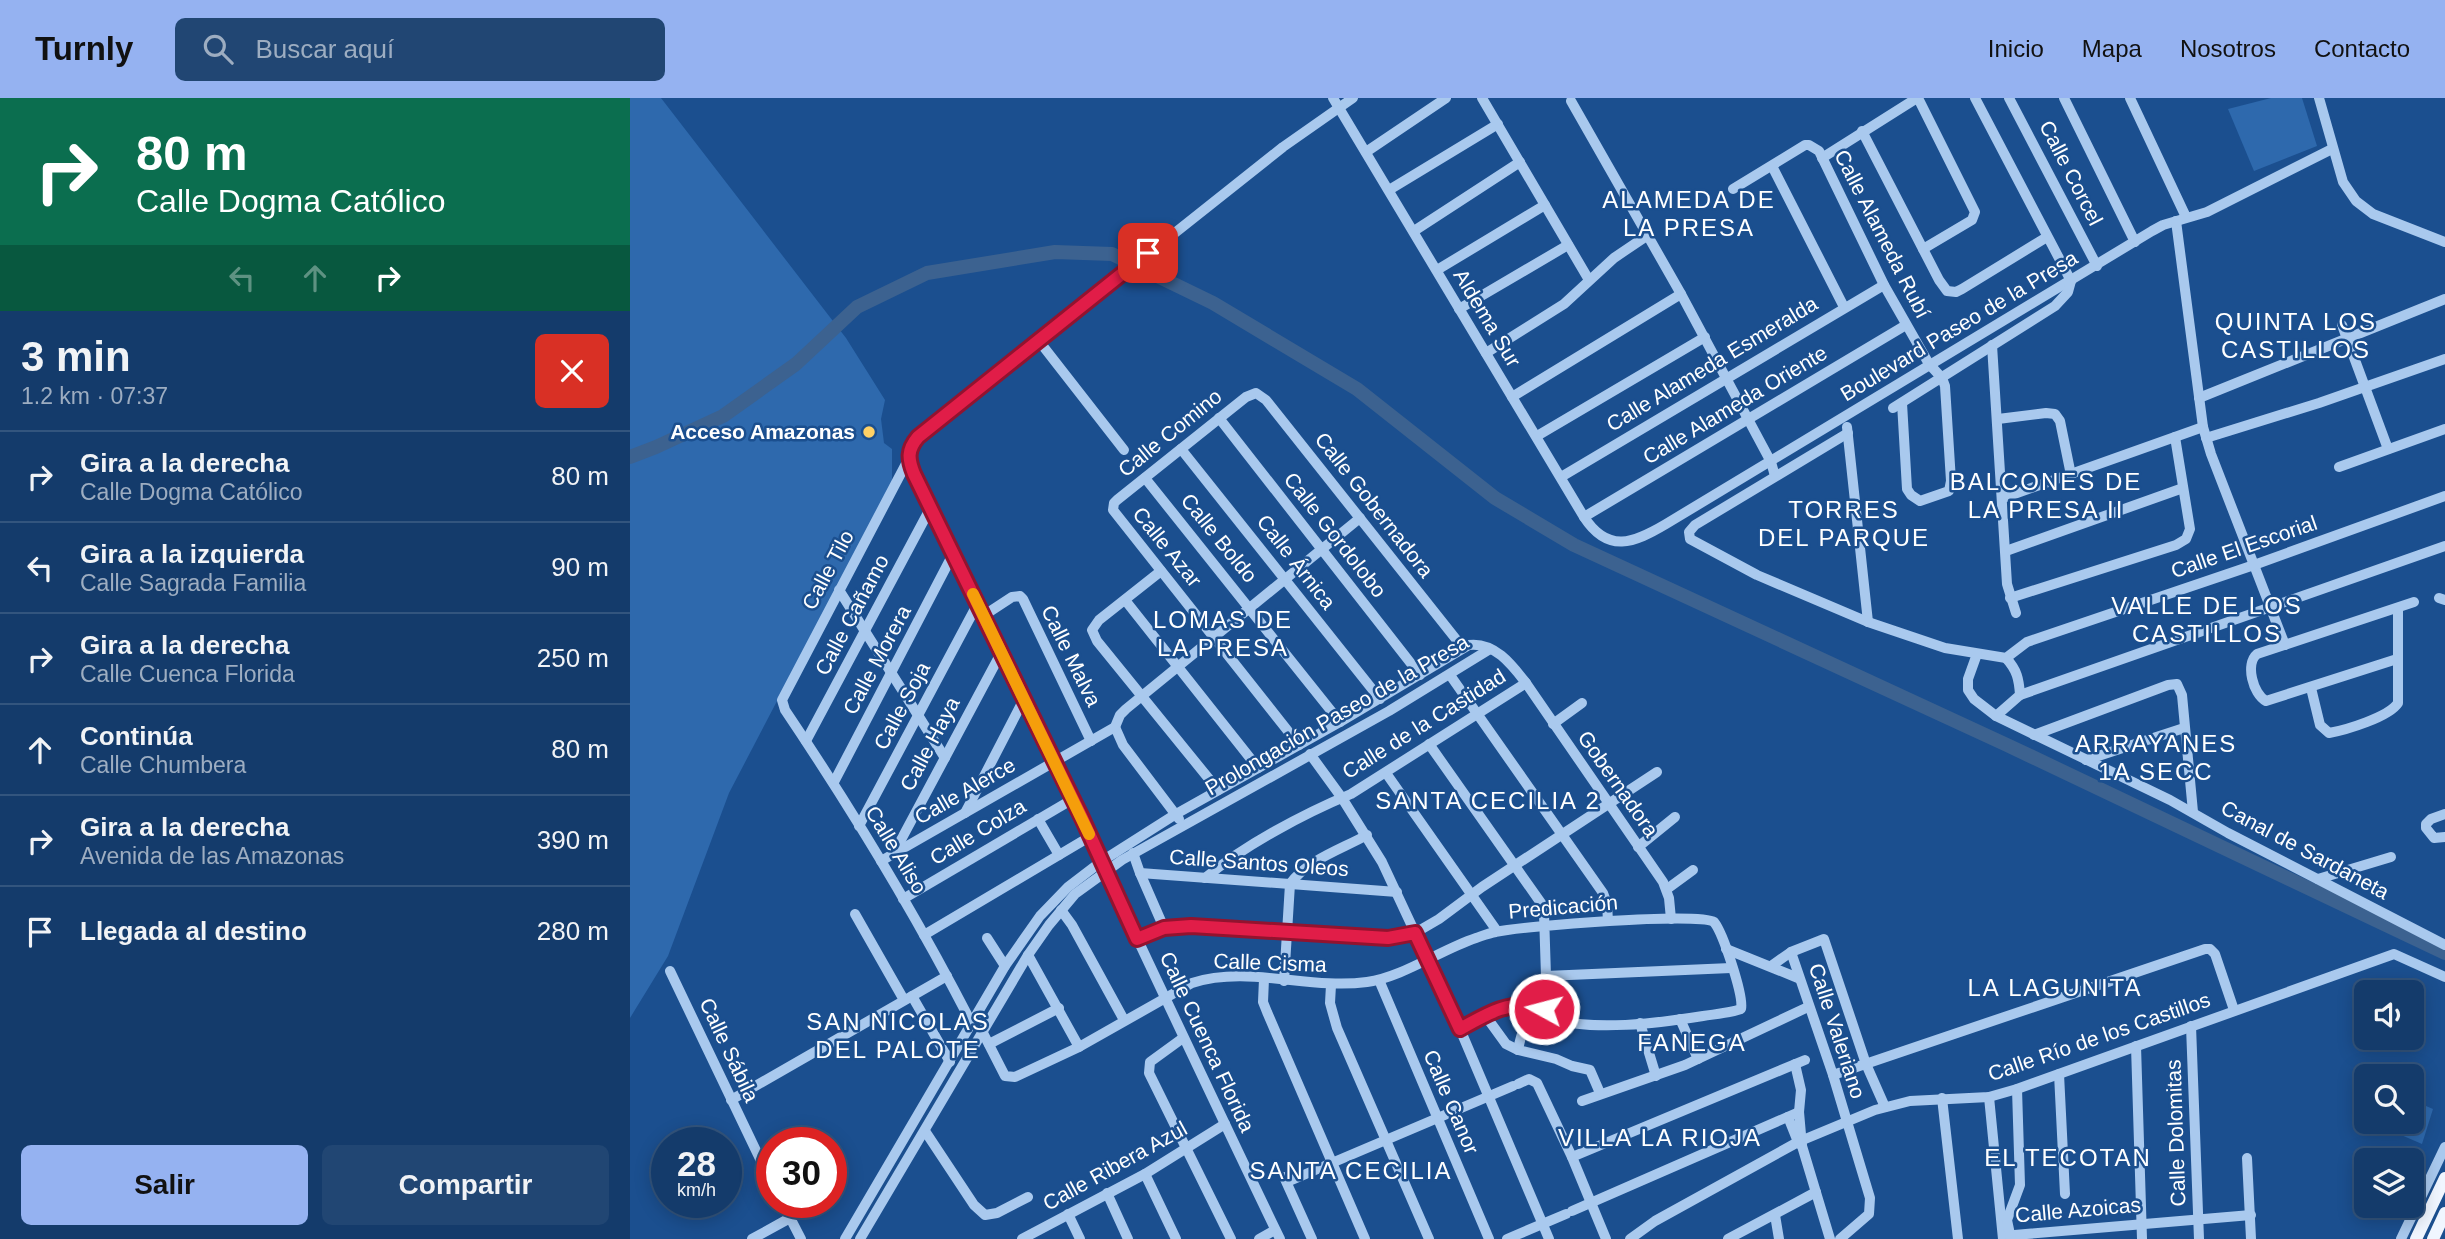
<!DOCTYPE html>
<html lang="es">
<head>
<meta charset="utf-8">
<style>
  :root { --surface:#143b6b; --page:#214673; --text:#f1f3f6; --muted:#9dadc1; --line:#33557e; --accent:#95b2f1 }
  body { margin:0; font-family:Helvetica,sans-serif; background:var(--page); color:var(--text); height:100vh; display:flex; flex-direction:column; font-size:26px; white-space:nowrap }
  * { box-sizing:border-box; margin:0 }
  p { font-size:23px; color:var(--muted) }
  .icon { flex:none; width:38px; height:38px; fill:none; stroke:currentColor; stroke-width:2; stroke-linecap:round; stroke-linejoin:round }
  .map { position:relative; flex:1; overflow:hidden }
  .details { display:flex; flex-direction:column; background:var(--surface); width:630px }
  .details>* { flex:none }
  .guide { background:#0b6e4f; color:#fff; overflow:hidden }
  .buttons { position:absolute; left:1724px; top:882px; display:grid; gap:14px }
  .buttons a { display:grid; place-items:center; width:70px; height:70px; border-radius:10px; background:var(--surface); box-shadow:0 4px 18px #0003,0 0 0 2px var(--line); font-size:35px }
  .speed { position:absolute; left:21px; top:1029px; display:flex; gap:14px; font-size:35px; font-weight:700; text-align:center }
  .speed>* { display:grid; place-content:center; width:91px; height:91px; border-radius:50%; background:var(--surface); box-shadow:0 4px 18px #0003,0 0 0 2px var(--line); line-height:1 }
  .speed small { font-size:18px; font-weight:400 }
  .speed .limit { border:10px solid #d22; background:#fff; color:#111 }
  .pin { position:absolute; display:grid; place-items:center; width:60px; height:60px; color:#fff; margin:-30px; border-radius:14px; box-shadow:0 4px 10px #0006 }
  .me { position:absolute; width:77px; margin:-38px; rotate:277deg; stroke-linejoin:round; filter:drop-shadow(0 0 5px #0008) }
  .turn { display:flex; align-items:center; gap:24px; height:147px; padding:0 21px; font-size:32px }
  .turn .icon { width:91px; height:91px; stroke-width:2.5 }
  .turn b { display:block; font-size:49px; line-height:60px }
  .lanes { display:flex; align-items:center; height:66px; padding:0 21px; background:#0003; justify-content:center; gap:35px; direction:ltr }
  .lanes .off { opacity:.35 }
  .round { display:grid; place-items:center; flex:none; width:74px; height:74px; border-radius:10px; background:var(--page) }
  .summary { display:flex; align-items:center; justify-content:space-between; height:119px; padding:0 21px }
  h1 { font-size:42px; font-weight:600; line-height:52px }
  .cta { display:flex; gap:14px; margin-top:auto; padding:14px 21px }
  .cta a { flex:1; height:80px; border-radius:10px; background:var(--accent); color:#111; font-size:28px; font-weight:600; line-height:80px; text-align:center }
  .cta a+a { background:var(--page); color:var(--text) }
  ul { padding:0; list-style:none }
  li { display:flex; align-items:center; gap:21px; height:91px; padding:0 21px; border-top:2px solid var(--line) }
  li div { flex:1 }
  li b { display:block; font-size:26px }
  li em { font-style:normal }
  header { display:flex; align-items:center; gap:42px; box-sizing:border-box; height:98px; padding:0 35px; background:var(--accent); color:#111 }
  header strong { font-size:33px }
  nav { display:flex; gap:38px; margin-inline-start:auto; font-size:24px }
  .search { width:490px; height:63px; background:var(--page); display:flex; align-items:center; gap:18px; box-sizing:border-box; padding:0 24px; border-radius:10px; color:var(--muted); font-size:26px }
  main { display:flex; flex:1; min-height:0 }
  .map>svg:first-child { display:block }
  .green { fill:#2e69ad }
  .lines { fill:none; stroke-linecap:round; stroke-linejoin:round }
  .river { stroke:#3c6290; stroke-width:14 }
  .minor { stroke:#a9c9ee; stroke-width:10 }
  .major { stroke:#f0f6ff; stroke-width:12 }
  .route-casing { stroke:#92132f; stroke-width:18 }
  .route { stroke:#e11d48; stroke-width:12 }
  .slow { stroke:#f59e0b; stroke-width:12 }
  .poi-dot { fill:#ffd166; stroke:#1b4f8f; stroke-width:2.5 }
  .labels { text-anchor:middle; stroke-width:5; stroke-linejoin:round; paint-order:stroke }
  .street-label { font-size:21px; fill:#fff; stroke:#1b4f8f }
  .poi-label { font-size:21px; font-weight:bold; fill:#fff; stroke:#1b4f8f; text-anchor:end }
  .quarter-label { font-size:24px; letter-spacing:2px; fill:#fff; stroke:#1b4f8f }
</style>
</head>
<body>
<header>
<strong>Turnly</strong>
<div class="search"><svg class="icon" aria-label="search" viewBox="0 0 24 24"><circle cx="10" cy="10" r="6"/><path d="M15 15l6 6"/></svg>Buscar aquí</div>
<nav><a>Inicio</a><a>Mapa</a><a>Nosotros</a><a>Contacto</a></nav>
</header>
<main>
<section class="details">
<div class="guide">
<div class="turn"><svg class="icon" aria-label="right" viewBox="0 0 24 24"><path d="M7 20v-9h11M14 6l5 5-5 5"/></svg><div><b>80 m</b>Calle Dogma Católico</div></div>
<div class="lanes"><svg class="icon off" aria-label="left" viewBox="0 0 24 24"><path d="M17 20v-9H6M10 6l-5 5 5 5"/></svg><svg class="icon off" aria-label="ahead" viewBox="0 0 24 24"><path d="M12 20V5M6 11l6-6 6 6"/></svg><svg class="icon" aria-label="right" viewBox="0 0 24 24"><path d="M7 20v-9h11M14 6l5 5-5 5"/></svg></div>
</div>
<div class="summary"><div><h1>3 min</h1><p>1.2 km · 07:37</p></div><a class="round" style="background:#d93025;color:#fff"><svg class="icon" aria-label="close" viewBox="0 0 24 24"><path d="M6 6l12 12M18 6L6 18"/></svg></a></div>
<ul>
<li><svg class="icon" aria-label="right" viewBox="0 0 24 24"><path d="M7 20v-9h11M14 6l5 5-5 5"/></svg><div><b>Gira a la derecha</b><p>Calle Dogma Católico</p></div><em>80 m</em></li>
<li><svg class="icon" aria-label="left" viewBox="0 0 24 24"><path d="M17 20v-9H6M10 6l-5 5 5 5"/></svg><div><b>Gira a la izquierda</b><p>Calle Sagrada Familia</p></div><em>90 m</em></li>
<li><svg class="icon" aria-label="right" viewBox="0 0 24 24"><path d="M7 20v-9h11M14 6l5 5-5 5"/></svg><div><b>Gira a la derecha</b><p>Calle Cuenca Florida</p></div><em>250 m</em></li>
<li><svg class="icon" aria-label="ahead" viewBox="0 0 24 24"><path d="M12 20V5M6 11l6-6 6 6"/></svg><div><b>Continúa</b><p>Calle Chumbera</p></div><em>80 m</em></li>
<li><svg class="icon" aria-label="right" viewBox="0 0 24 24"><path d="M7 20v-9h11M14 6l5 5-5 5"/></svg><div><b>Gira a la derecha</b><p>Avenida de las Amazonas</p></div><em>390 m</em></li>
<li><svg class="icon" aria-label="arrive" viewBox="0 0 24 24"><path d="M6 21V4h12l-3 4 3 4H6"/></svg><div><b>Llegada al destino</b></div><em>280 m</em></li>
</ul>
<div class="cta"><a>Salir</a><a>Compartir</a></div>
</section>
<div class="map">
<svg width="1815" height="1141" viewBox="0 0 1815 1141">
  <rect width="100%" height="100%" fill="#1b4f8f"/>
  <!-- green -->
  <g class="green">
    <path d="M0,0H31L216,240L255,302L251,321L254,345L262,351V383L99,695L38,858L0,920Z"/>
    <path d="M1641,0H1672L1687,48L1624,73L1598,11Z"/>
    <path d="M1782,1002L1803,1011L1792,1046L1741,1024H1782Z"/>
  </g>
  <g class="lines">
    <!-- river -->
    <path class="river" d="M0,359L26,349L93,318L166,266L227,209L297,175L425,154L482,156L583,205L727,291L865,400L944,447L1377,647L1815,855"/>
    <!-- minor -->
    <g class="minor">
      <path d="M703,0L954,419C978,456 1004,445 1036,426L1522,133L1533,127L1577,114L1702,51"/>
      <path d="M852,0L959,182"/>
      <path d="M1288,0L1345,114L1342,122L1293,151"/>
      <path d="M1345,0L1441,183"/>
      <path d="M1379,0L1467,168"/>
      <path d="M1434,0L1505,144"/>
      <path d="M1500,0L1556,119"/>
      <path d="M1689,0L1713,84L1726,103L1743,116L1815,144"/>
      <path d="M941,3L1051,196L1141,364L1145,378"/>
      <path d="M1232,33L1309,182L1317,193L1326,194L1332,191L1417,139"/>
      <path d="M736,54L816,0"/>
      <path d="M1192,60L1287,0"/>
      <path d="M1142,68L1214,209"/>
      <path d="M1103,91L1175,47H1179L1189,53L1254,187L1299,266L1312,280L1315,288L1321,383L1319,393L1290,403L1281,397L1277,391L1272,305"/>
      <path d="M759,92L868,26"/>
      <path d="M1546,123L1573,329L1581,356L1655,547"/>
      <path d="M784,133L890,64"/>
      <path d="M807,172L915,107"/>
      <path d="M829,211L938,147"/>
      <path d="M1712,227L1758,351"/>
      <path d="M409,243L494,352"/>
      <path d="M1362,247L1377,486L1386,515"/>
      <path d="M856,255L934,206L984,160L1018,137"/>
      <path d="M882,299L1051,196"/>
      <path d="M1569,300L1815,201"/>
      <path d="M1263,310L1425,208L1438,194L1441,183"/>
      <path d="M589,320L790,577"/>
      <path d="M1368,321L1416,315L1425,316L1430,323L1441,377"/>
      <path d="M1217,329L1238,524"/>
      <path d="M1218,335L1065,427L1059,434L1060,441L1127,477L1238,524L1315,550L1376,560L1397,544L1624,467L1815,398"/>
      <path d="M907,338L1075,239"/>
      <path d="M1576,340L1689,305L1815,261"/>
      <path d="M551,351L750,601"/>
      <path d="M279,360L152,602L155,612C223,713 286,817 342,926"/>
      <path d="M1709,369L1815,331"/>
      <path d="M931,379L1254,187"/>
      <path d="M515,380L710,624"/>
      <path d="M1373,400L1573,329"/>
      <path d="M954,419L1276,227"/>
      <path d="M1376,453L1553,390"/>
      <path d="M531,473L469,522L462,532L467,543L588,692"/>
      <path d="M209,492L315,660"/>
      <path d="M1380,500L1546,447L1556,441L1560,431L1545,339"/>
      <path d="M1809,500L1815,502"/>
      <path d="M495,502L628,670"/>
      <path d="M353,518L382,499L390,498L393,501L461,643"/>
      <path d="M1347,556L1338,581V592L1344,601L1366,618L1540,702L1598,735L1815,847"/>
      <path d="M1767,561L1636,603C1623,596 1615,566 1627,556L1784,504"/>
      <path d="M820,577L973,795L977,806L978,823"/>
      <path d="M1681,590L1690,627L1699,635C1716,632 1759,619 1768,605V510"/>
      <path d="M1390,597L1815,448"/>
      <path d="M1366,618L1390,597C1389,581 1387,572 1376,560"/>
      <path d="M923,626L952,605"/>
      <path d="M485,629L493,647L549,721"/>
      <path d="M1404,637L1538,587L1547,586L1552,597L1563,714"/>
      <path d="M176,643L301,409"/>
      <path d="M669,647L483,412L484,405L487,402L616,299L626,295L636,302L833,550"/>
      <path d="M680,656L712,700L752,764L830,931L919,1141"/>
      <path d="M1456,662L1554,630"/>
      <path d="M756,675L867,833"/>
      <path d="M204,684L323,456"/>
      <path d="M335,715L394,601"/>
      <path d="M1815,716L1801,721L1796,726V730L1804,740L1815,739"/>
      <path d="M408,721L429,757"/>
      <path d="M229,728L348,505"/>
      <path d="M1008,749L1045,719"/>
      <path d="M264,755L371,555"/>
      <path d="M503,755L510,775L767,794"/>
      <path d="M251,763L485,629L490,617L496,611L730,420"/>
      <path d="M510,775L534,830"/>
      <path d="M575,780C615,747 673,716 721,696L896,585"/>
      <path d="M1688,781L1761,759"/>
      <path d="M1037,791L1063,772"/>
      <path d="M273,801L443,701"/>
      <path d="M431,812L442,827L494,922"/>
      <path d="M225,816L274,902"/>
      <path d="M294,837L461,738"/>
      <path d="M357,840L375,868"/>
      <path d="M507,841L534,830L561,828L768,840L785,835L809,821L852,789L1027,674"/>
      <path d="M1096,851L1168,880"/>
      <path d="M1161,854L1203,977L1240,1100L1239,1116L1210,1141"/>
      <path d="M398,857L449,949"/>
      <path d="M1141,868L1161,854L1194,841L1236,966L1255,1009"/>
      <path d="M40,873L142,1086"/>
      <path d="M916,878L1101,870"/>
      <path d="M634,881L633,904L637,914L735,1141"/>
      <path d="M749,882L859,1141"/>
      <path d="M654,883L660,786C677,762 712,751 737,737"/>
      <path d="M701,887L700,905L707,930L799,1141"/>
      <path d="M282,898L320,964"/>
      <path d="M855,917C875,908 891,906 912,907"/>
      <path d="M1050,921L1068,961"/>
      <path d="M1010,925L1026,978"/>
      <path d="M1561,928L1569,1141"/>
      <path d="M830,931L855,917L876,946L888,952L926,961L942,968L960,972L970,995"/>
      <path d="M352,933L375,978L385,979L449,949L562,885C618,867 679,892 737,884C773,879 810,852 846,840C852,838 859,835 866,834C892,828 1069,814 1084,824C1093,835 1114,898 1111,911C1100,915 1086,916 1073,918C1029,925 962,934 920,920L912,907L916,878L914,816L911,805L799,646"/>
      <path d="M553,940L520,964L519,975L601,1141"/>
      <path d="M359,946L429,910"/>
      <path d="M1506,948L1512,1141"/>
      <path d="M888,952C891,936 896,918 913,911"/>
      <path d="M1165,966L1171,992L1169,1014L1172,1048L1200,1141"/>
      <path d="M1429,976L1435,1096"/>
      <path d="M1203,977L1575,851H1580L1585,856L1604,912"/>
      <path d="M888,986L899,981L907,985L942,1059L976,1141"/>
      <path d="M1359,999L1373,1141"/>
      <path d="M1312,1000L1328,1141"/>
      <path d="M101,1002L317,878"/>
      <path d="M952,1003L1055,967L1178,909"/>
      <path d="M1158,1019L1168,1044L1172,1048"/>
      <path d="M295,1033L344,1107L355,1117L367,1115L398,1099"/>
      <path d="M942,1059L1175,962"/>
      <path d="M1617,1060L1621,1141"/>
      <path d="M515,1076L546,1141"/>
      <path d="M654,1079L682,1141"/>
      <path d="M657,1084L883,988"/>
      <path d="M477,1095L498,1141"/>
      <path d="M152,1104L171,1141"/>
      <path d="M942,1113L1169,1014"/>
      <path d="M438,1116L450,1141"/>
      <path d="M1145,1117L1149,1141"/>
      <path d="M1373,1138L1621,1117"/>
      <path d="M122,1141L160,1120"/>
      <path d="M215,1141L375,868L410,818L438,789L472,763L546,716L710,624L839,547C865,544 882,567 896,585L1033,784L1039,800L1041,821"/>
      <path d="M230,1141L398,857L419,827L445,796L492,762L759,613L860,551"/>
      <path d="M392,1141L515,1076L595,1026"/>
      <path d="M629,1141L645,1132"/>
      <path d="M650,1141C527,886 410,629 284,375C278,361 277,352 288,339L653,49L723,0"/>
      <path d="M877,1141L936,1116"/>
      <path d="M1000,1141L1025,1123L1168,1044L1245,1012L1280,1003L1359,999L1387,991L1764,856L1815,879"/>
      <path d="M1098,1141L1186,1094"/>
      <path d="M1381,1141L1377,1122L1390,1087L1387,991"/>
      <path d="M1771,1141L1815,1049"/>
    </g>
    <!-- major -->
    <g class="major">
      <path d="M1786,1141L1815,1080"/>
      <path d="M1803,1141L1815,1115"/>
    </g>
  </g>
  <g class="lines">
    <defs>
      <path id="route" d="M518,155L288,339C277,352 278,361 284,376L452,720L507,841L534,830L561,828L758,840L785,835L830,931C862,913 875,905 912,907L914,911"/>
    </defs>
    <!-- route casing -->
    <use href="#route" class="route-casing"/>
    <!-- route -->
    <use href="#route" class="route"/>
    <!-- slow -->
    <path class="slow" d="M343,496L459,736"/>
  </g>
  <!-- markers -->
  <circle class="poi-dot" cx="239" cy="334" r="7"/>
  <g class="labels">
    <!-- street labels -->
    <g class="street-label">
      <text transform="translate(1441 75) rotate(63)" y="7">Calle Corcel</text>
      <text transform="translate(1252 136) rotate(63)" y="7">Calle Alameda Rubí</text>
      <text transform="translate(857 220) rotate(59)" y="7">Aldema Sur</text>
      <text transform="translate(1329 228) rotate(-31)" y="7">Boulevard Paseo de la Presa</text>
      <text transform="translate(1082 266) rotate(-31)" y="7">Calle Alameda Esmeralda</text>
      <text transform="translate(1105 307) rotate(-31)" y="7">Calle Alameda Oriente</text>
      <text transform="translate(540 335) rotate(-39)" y="7">Calle Comino</text>
      <text transform="translate(744 407) rotate(52)" y="7">Calle Gobernadora</text>
      <text transform="translate(705 437) rotate(52)" y="7">Calle Gordolobo</text>
      <text transform="translate(589 440) rotate(51)" y="7">Calle Boldo</text>
      <text transform="translate(537 449) rotate(51)" y="7">Calle Azar</text>
      <text transform="translate(1614 449) rotate(-19)" y="7">Calle El Escorial</text>
      <text transform="translate(666 464) rotate(52)" y="7">Calle Árnica</text>
      <text transform="translate(198 472) rotate(-62)" y="7">Calle Tilo</text>
      <text transform="translate(222 517) rotate(-62)" y="7">Calle Cañamo</text>
      <text transform="translate(441 558) rotate(64)" y="7">Calle Malva</text>
      <text transform="translate(247 562) rotate(-62)" y="7">Calle Morera</text>
      <text transform="translate(272 608) rotate(-62)" y="7">Calle Soja</text>
      <text transform="translate(707 617) rotate(-30)" y="7">Prolongación Paseo de la Presa</text>
      <text transform="translate(794 626) rotate(-32)" y="7">Calle de la Castidad</text>
      <text transform="translate(300 646) rotate(-62)" y="7">Calle Haya</text>
      <text transform="translate(988 686) rotate(55)" y="7">Gobernadora</text>
      <text transform="translate(335 693) rotate(-30)" y="7">Calle Alerce</text>
      <text transform="translate(348 734) rotate(-31)" y="7">Calle Colza</text>
      <text transform="translate(266 752) rotate(59)" y="7">Calle Aliso</text>
      <text transform="translate(1675 752) rotate(28)" y="7">Canal de Sardaneta</text>
      <text transform="translate(629 765) rotate(4)" y="7">Calle Santos Oleos</text>
      <text transform="translate(933 809) rotate(-5)" y="7">Predicación</text>
      <text transform="translate(640 865) rotate(2)" y="7">Calle Cisma</text>
      <text transform="translate(1207 933) rotate(72)" y="7">Calle Valeriano</text>
      <text transform="translate(1469 939) rotate(-19)" y="7">Calle Río de los Castillos</text>
      <text transform="translate(577 944) rotate(65)" y="7">Calle Cuenca Florida</text>
      <text transform="translate(99 952) rotate(65)" y="7">Calle Sábila</text>
      <text transform="translate(821 1004) rotate(67)" y="7">Calle Canor</text>
      <text transform="translate(1546 1035) rotate(-92)" y="7">Calle Dolomitas</text>
      <text transform="translate(485 1068) rotate(-29)" y="7">Calle Ribera Azul</text>
      <text transform="translate(1448 1112) rotate(-5)" y="7">Calle Azoicas</text>
    </g>
    <!-- poi labels -->
    <g class="poi-label">
      <text x="225" y="341">Acceso Amazonas</text>
    </g>
    <!-- quarter labels -->
    <g class="quarter-label">
      <text x="1059" y="110">ALAMEDA DE<tspan x="1059" dy="28">LA PRESA</tspan></text>
      <text x="1666" y="232">QUINTA LOS<tspan x="1666" dy="28">CASTILLOS</tspan></text>
      <text x="1416" y="392">BALCONES DE<tspan x="1416" dy="28">LA PRESA II</tspan></text>
      <text x="1214" y="420">TORRES<tspan x="1214" dy="28">DEL PARQUE</tspan></text>
      <text x="1577" y="516">VALLE DE LOS<tspan x="1577" dy="28">CASTILLOS</tspan></text>
      <text x="593" y="530">LOMAS DE<tspan x="593" dy="28">LA PRESA</tspan></text>
      <text x="1526" y="654">ARRAYANES<tspan x="1526" dy="28">1A SECC</tspan></text>
      <text x="858" y="711">SANTA CECILIA 2</text>
      <text x="1425" y="898">LA LAGUNITA</text>
      <text x="268" y="932">SAN NICOLAS<tspan x="268" dy="28">DEL PALOTE</tspan></text>
      <text x="1062" y="953">FANEGA</text>
      <text x="1030" y="1048">VILLA LA RIOJA</text>
      <text x="1438" y="1068">EL TECOTAN</text>
      <text x="721" y="1081">SANTA CECILIA</text>
    </g>
  </g>
</svg>
<div class="buttons">
<a><svg class="icon" aria-label="sound" viewBox="0 0 24 24"><path d="M4 9h4l5-4v14l-5-4H4zM17 9q2 3 0 6"/></svg></a>
<a><svg class="icon" aria-label="search" viewBox="0 0 24 24"><circle cx="10" cy="10" r="6"/><path d="M15 15l6 6"/></svg></a>
<a><svg class="icon" aria-label="layers" viewBox="0 0 24 24"><path d="M12 4l9 5-9 5-9-5zM3 14l9 5 9-5"/></svg></a>
</div>
<div class="speed"><div>28<small>km/h</small></div><div class="limit">30</div></div>
<div class="pin" style="left:518px;top:155px;background:#d93025"><svg class="icon" aria-label="arrive" viewBox="0 0 24 24"><path d="M6 21V4h12l-3 4 3 4H6"/></svg></div>
<svg class="me" style="left:914px;top:911px" viewBox="-20 -20 40 40"><circle r="17" fill="#e11d48" stroke="#fff" stroke-width="3"/><path d="M0-11L8 9 0 5-8 9z" fill="#fff"/></svg>
</div>
</main>
</body>
</html>
